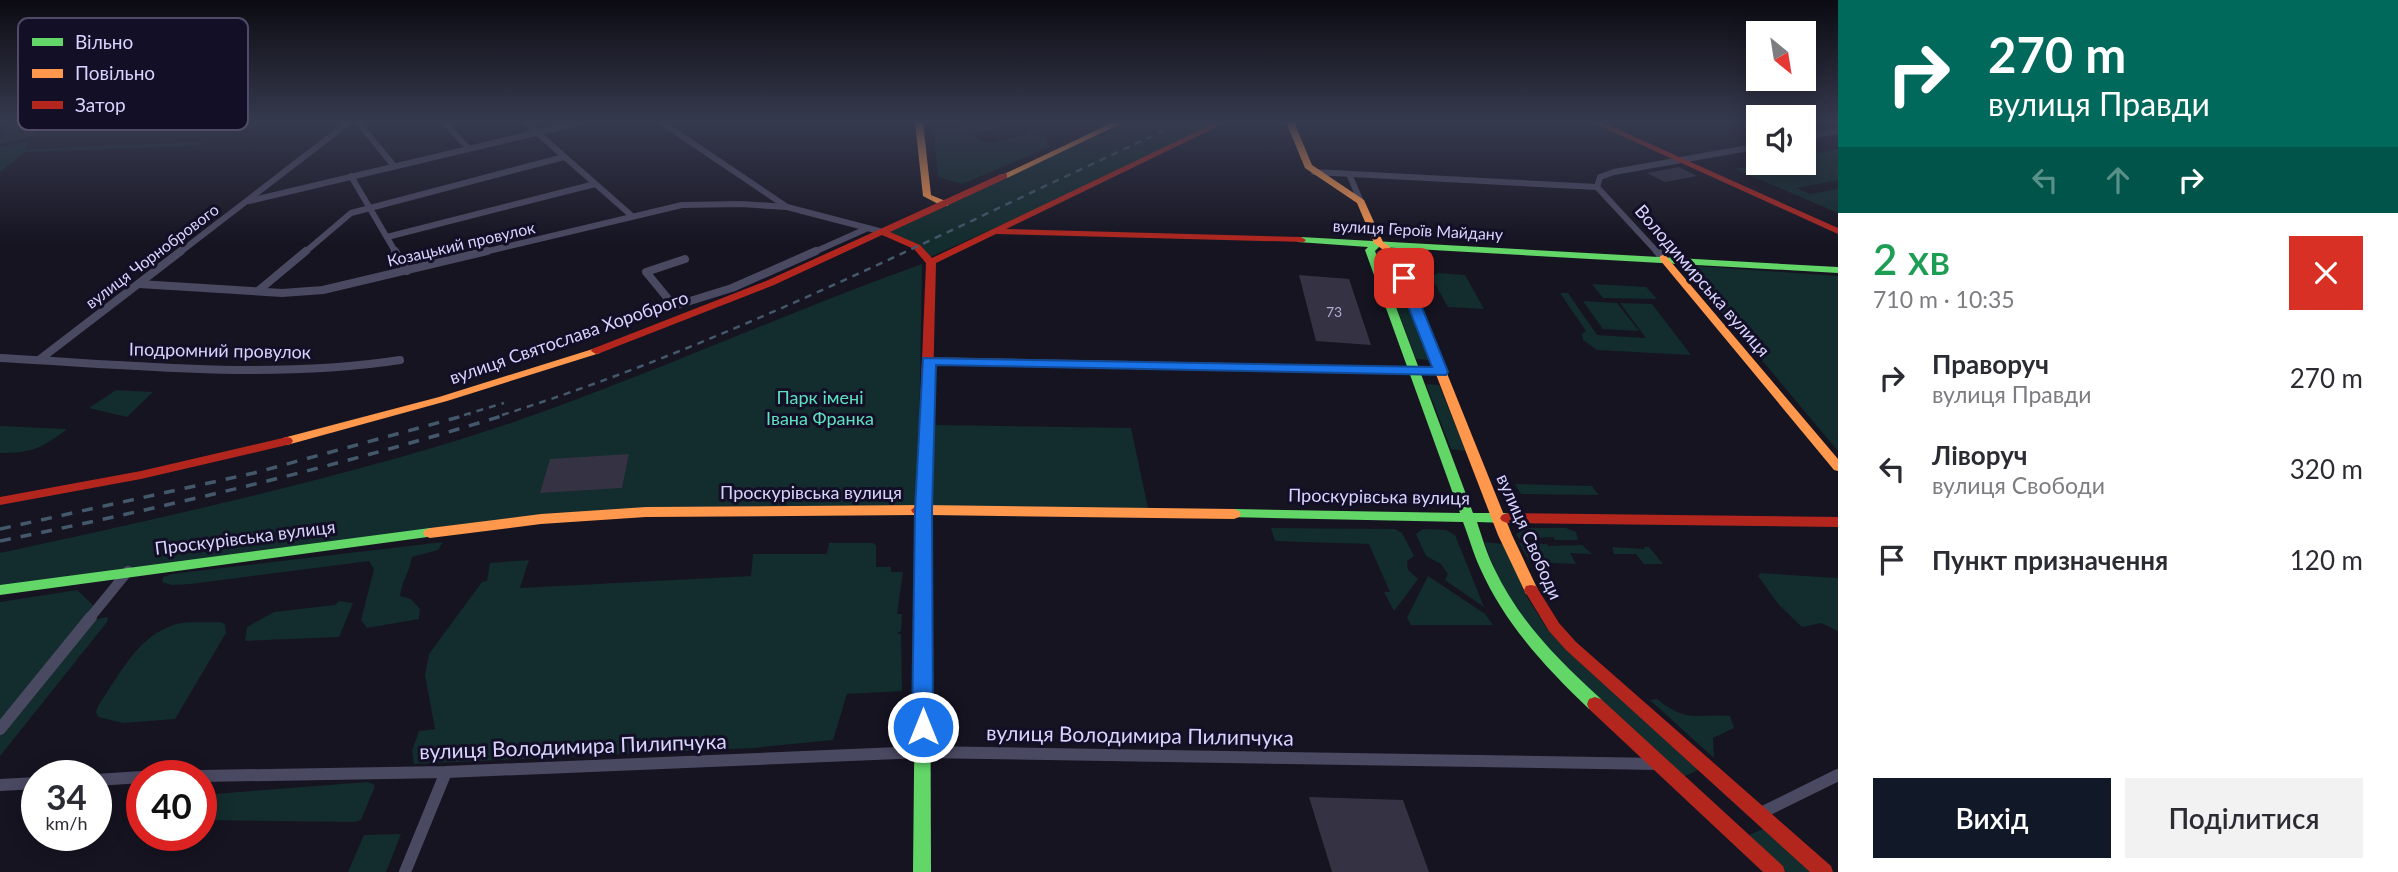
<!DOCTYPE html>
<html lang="uk">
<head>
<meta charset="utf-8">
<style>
  :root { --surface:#fff; --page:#f2f2f3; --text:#2b2b33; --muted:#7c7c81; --accent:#111827 }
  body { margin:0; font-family:Lato,sans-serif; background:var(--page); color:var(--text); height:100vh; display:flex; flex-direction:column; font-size:26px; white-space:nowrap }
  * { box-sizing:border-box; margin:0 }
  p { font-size:23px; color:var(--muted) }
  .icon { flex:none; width:38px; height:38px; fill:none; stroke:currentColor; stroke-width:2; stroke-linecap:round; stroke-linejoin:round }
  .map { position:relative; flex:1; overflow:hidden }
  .details { display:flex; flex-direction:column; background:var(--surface); width:560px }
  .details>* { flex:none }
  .hud { background:#00695c; color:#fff; overflow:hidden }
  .needle { width:46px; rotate:150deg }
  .tools { position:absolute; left:1746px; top:21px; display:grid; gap:14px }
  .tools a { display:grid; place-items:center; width:70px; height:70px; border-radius:0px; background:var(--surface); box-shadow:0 4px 18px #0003; font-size:35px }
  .speed { position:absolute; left:21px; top:760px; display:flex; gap:14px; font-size:35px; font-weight:700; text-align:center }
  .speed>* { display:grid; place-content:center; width:91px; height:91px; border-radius:50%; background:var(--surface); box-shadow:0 4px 18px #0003; line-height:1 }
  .speed small { font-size:18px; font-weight:400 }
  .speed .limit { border:10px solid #d22; background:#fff; color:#111 }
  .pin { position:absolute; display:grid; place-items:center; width:60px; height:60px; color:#fff; margin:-30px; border-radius:14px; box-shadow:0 4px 10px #0006 }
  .me { position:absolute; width:77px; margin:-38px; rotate:0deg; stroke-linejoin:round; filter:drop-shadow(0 0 5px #0008) }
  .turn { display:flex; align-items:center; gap:24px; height:147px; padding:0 35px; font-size:32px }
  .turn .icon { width:91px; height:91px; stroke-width:2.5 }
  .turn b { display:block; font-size:49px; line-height:60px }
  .lanes { display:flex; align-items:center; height:66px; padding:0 35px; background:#0003; justify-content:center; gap:35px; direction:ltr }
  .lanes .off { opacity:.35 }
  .round { display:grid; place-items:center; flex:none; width:74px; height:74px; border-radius:0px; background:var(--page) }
  .summary { display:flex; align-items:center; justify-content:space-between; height:119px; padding:0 35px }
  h1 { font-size:42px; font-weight:600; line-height:52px; color:#1e9e55 }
  .button { display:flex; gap:14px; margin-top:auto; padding:14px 35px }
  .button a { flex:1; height:80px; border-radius:0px; background:var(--accent); color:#fff; font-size:28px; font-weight:600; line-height:80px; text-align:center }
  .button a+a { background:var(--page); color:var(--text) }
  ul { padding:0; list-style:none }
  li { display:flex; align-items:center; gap:21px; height:91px; padding:0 35px }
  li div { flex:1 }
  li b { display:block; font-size:26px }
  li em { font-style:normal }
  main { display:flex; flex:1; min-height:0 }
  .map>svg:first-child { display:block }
  .green { fill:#132c2d }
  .building { fill:#343243 }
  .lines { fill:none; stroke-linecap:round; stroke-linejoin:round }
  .street-far3 { stroke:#4a4962; stroke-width:6 }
  .street-far2 { stroke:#4a4962; stroke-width:8 }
  .street-far1 { stroke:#4a4962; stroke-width:10 }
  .street { stroke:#4a4962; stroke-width:12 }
  .fast { fill:#63d668; fill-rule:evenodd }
  .slow { fill:#ff974d; fill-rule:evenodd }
  .jam { fill:#b3261e; fill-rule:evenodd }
  .rail-far1 { stroke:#43596b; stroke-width:2.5; stroke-dasharray:7 6; stroke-linecap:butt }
  .rail { stroke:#43596b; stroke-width:3.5; stroke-dasharray:11 10; stroke-linecap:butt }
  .route { fill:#1a73e8; stroke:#114b97; stroke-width:2 }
  .labels { text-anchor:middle; stroke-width:6; stroke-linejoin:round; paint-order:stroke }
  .number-label { font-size:14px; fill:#b0acd0 }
  .far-street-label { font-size:16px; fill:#d9d4ff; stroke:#130f26 }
  .street-label { font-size:18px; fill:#d9d4ff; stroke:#130f26 }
  .park-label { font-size:18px; fill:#5fe0c0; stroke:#130f26 }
  .near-street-label { font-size:21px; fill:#d9d4ff; stroke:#130f26 }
  .key { fill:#130f26; stroke:#4e4a67; stroke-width:2 }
  .key-label { font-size:19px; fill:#d9d4ff }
</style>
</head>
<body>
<main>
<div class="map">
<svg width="1838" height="872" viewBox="0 0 1838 872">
  <rect width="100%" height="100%" fill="#161421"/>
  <!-- green -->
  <g class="green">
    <path d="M16,122H51L34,136L0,144L1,137Z"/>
    <path d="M1124,122H1216L1039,208L928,258L889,232Z"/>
    <path d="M1002,126L972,135L988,144L1024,134L1037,126L1050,147L962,184L938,177L933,127Z"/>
    <path d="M28,142L26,152L30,149L207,142L191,146L25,152L0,172V147Z"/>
    <path d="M1838,149V180L1796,188L1810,194L1838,189V213L1735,169L1765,163L1788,171L1817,165L1804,159V156Z"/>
    <path d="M1376,251L1389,252L1430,360L1416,359Z"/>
    <path d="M922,264L918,506L647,508L0,586V553C152,520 303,487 452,442C613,393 764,320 922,264Z"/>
    <path d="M1682,265L1838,276V451Z"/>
    <path d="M1438,273L1465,275L1484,309L1448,307L1431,277Z"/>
    <path d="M1592,284L1646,287L1657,299L1603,298Z"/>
    <path d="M1560,293H1568L1597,335L1646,338L1620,303L1652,304L1691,355L1597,350L1583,340L1582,334L1586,331Z"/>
    <path d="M1583,301L1617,303L1639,331L1603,329Z"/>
    <path d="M1426,384L1439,385L1466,451L1451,449Z"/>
    <path d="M116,390L153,392L127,417L89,408Z"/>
    <path d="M932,425L1131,428L1148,508L929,506Z"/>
    <path d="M0,426L67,429C43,448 31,453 0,453Z"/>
    <path d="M1515,484L1592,486L1599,495L1521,494Z"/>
    <path d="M1271,528L1395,529L1402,533L1414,556L1407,561L1408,570L1418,579L1394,611L1384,592H1390L1369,544L1275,541Z"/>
    <path d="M1526,528H1566L1576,532L1578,540H1555L1553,537L1519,539L1516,534Z"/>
    <path d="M1423,529L1446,530L1455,535L1484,607L1445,580L1448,574L1441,564L1426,556L1416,534Z"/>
    <path d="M443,542L438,550L412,557C409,573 402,581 400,596L411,599L420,609L419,619L367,628L361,620L374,569L369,561L191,584L172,585L162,582L163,577L172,574Z"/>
    <path d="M1484,542L1504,544L1527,597L1546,627L1565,648L1700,769L1683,777L1537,641L1505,595Z"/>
    <path d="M829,543H873L876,546V567H891V572H903L897,614H902L901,631L897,633L901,634L902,691L847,694L833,740L753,748L414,764L412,751L419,731L435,729L425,675L429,654L482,582L487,581L490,563L529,560L520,588L751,576L753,554H827Z"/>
    <path d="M1519,543L1547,544L1548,546L1582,545L1592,554L1570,553L1576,564L1530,562Z"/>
    <path d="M1612,547L1645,549L1644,547H1649L1663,564H1644L1636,554H1614Z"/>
    <path d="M1760,573L1838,578V631L1821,623L1802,627L1779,605L1758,576Z"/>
    <path d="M1428,576L1485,614L1493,625H1411L1407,618Z"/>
    <path d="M77,590L97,609L88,621L108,617L107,622L0,756V602Z"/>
    <path d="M339,601L353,603L339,637L245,641L247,627L274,612L335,605Z"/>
    <path d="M221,622L225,625L226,633L175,719L123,723L98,717L96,712L98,706C119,676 138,634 177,624C190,621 207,623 221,622Z"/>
    <path d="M1657,699C1689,724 1695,713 1730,716L1734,728L1713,738L1714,758L1650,700Z"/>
    <path d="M368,782L375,785L374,789L361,820L355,822L201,820V795Z"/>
    <path d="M1765,828L1814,872H1786L1747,836Z"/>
    <path d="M401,834L386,872H348L364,835Z"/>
  </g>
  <!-- building -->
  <g class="building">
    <path d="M1679,167L1697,176L1665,182L1647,173Z"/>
    <path d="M1299,275L1349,279L1371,345L1316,341Z"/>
    <path d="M629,454L622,488L540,493L550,459Z"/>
    <path d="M1309,797L1403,800L1429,872H1332Z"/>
  </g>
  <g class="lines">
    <!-- street-far3 -->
    <g class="street-far3">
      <path d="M358,122L394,166"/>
      <path d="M444,122L468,148"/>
      <path d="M525,122L632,216"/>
      <path d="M661,122L787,207L883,232"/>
      <path d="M1804,137L1838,131"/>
      <path d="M1314,172L1597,187"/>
      <path d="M1349,174L1361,202"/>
      <path d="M351,176L396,253"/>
      <path d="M1597,187L1600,177L1614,172L1759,146"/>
      <path d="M1597,187L1658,253"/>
      <path d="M249,201L582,122"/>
      <path d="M387,237L595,184"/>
      <path d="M179,253L349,122"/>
      <path d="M304,253L351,213L564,157"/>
      <path d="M480,253L682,205L741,204L787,207"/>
      <path d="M812,253L868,228"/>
    </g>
    <!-- street-far2 -->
    <g class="street-far2">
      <path d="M395,251L407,271"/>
      <path d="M1657,251L1663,258"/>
      <path d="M685,259L646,272L674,306L732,288L816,251"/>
      <path d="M139,284L282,293L323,290L487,251"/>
      <path d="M258,291L306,251"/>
      <path d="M0,358C131,365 270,380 400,360"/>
      <path d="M39,360L181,251"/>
      <path d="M929,361L1441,371"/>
    </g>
    <!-- street-far1 -->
    <path class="street-far1" d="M89,619L128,571"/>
    <!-- street -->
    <g class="street">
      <path d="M0,729L91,617"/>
      <path d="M201,776L446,772L922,752L1658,764"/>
      <path d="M96,780L142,777"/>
      <path d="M0,785L37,783"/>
      <path d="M1759,814L1838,775"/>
      <path d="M405,872L446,772"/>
    </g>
    <!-- fast -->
    <g class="fast">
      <path d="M1301,237L1838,267V273L1379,247L1375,251L1473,513H1507L1512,515L1514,518L1512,521L1507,523L1477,522C1482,537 1487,554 1494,568C1519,621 1558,660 1601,699L1603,704L1601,709L1595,711L1589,709C1545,667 1505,624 1480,568C1473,553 1469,537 1463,522L1229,517L1227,514L1229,511L1234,509L1460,513L1365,250L1368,247L1298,242L1296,240Z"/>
      <path d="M430,528L435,530L437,533L435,536L0,595V585Z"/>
      <path d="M923,575L928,576L930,580L931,872H913L916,580L918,576Z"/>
    </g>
    <!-- slow -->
    <g class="slow">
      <path d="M915,122H923L931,195L948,202V206H942L923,196Z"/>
      <path d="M1114,122H1124L1007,178L1000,176Z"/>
      <path d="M1286,122H1294L1312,165L1364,200L1383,242L1399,254L1512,535L1538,590L1536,594L1531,595L1526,594L1498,535L1390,255L1374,243L1357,203L1305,168Z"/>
      <path d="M1663,255L1666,256L1838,459V471L1834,470L1660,260V256Z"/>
      <path d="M596,348L600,349L601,351L600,353L447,401L287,445L281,441L283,438L439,397Z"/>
      <path d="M923,505L1234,509L1239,511L1241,514L1239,517L1234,519L930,515V580L928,584L923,585L918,584L916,580V515L646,517L541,524L430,538L425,536L423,533L425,530L430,528L541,514L646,507Z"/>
    </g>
    <!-- jam -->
    <g class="jam">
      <path d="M1217,122H1227L1006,229L1301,237L1306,240L1304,242L996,234L936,263L930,510L928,513H913L911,510L916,506L926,263L914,249L882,235L774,285L600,353L596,354L591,351L592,349L766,281L1001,174H1007V178L890,232L920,245L932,258Z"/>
      <path d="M1591,122H1601L1838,228V234Z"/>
      <path d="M287,437L291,438L293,441L291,444L141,479L0,505V497L141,471Z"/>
      <path d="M1507,513L1838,517V527L1507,523L1502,521L1500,518L1502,515Z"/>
      <path d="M1531,585L1536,586L1559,623L1576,642L1831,866L1833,872H1810L1566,650L1549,631L1524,590L1526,586Z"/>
      <path d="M1595,697L1601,699L1783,866L1785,872H1763L1589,709L1587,704L1589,699Z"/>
    </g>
    <!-- rail-far1 -->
    <g class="rail-far1">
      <path d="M464,415L504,403"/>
      <path d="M502,415C738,341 958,224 1183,122"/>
    </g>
    <!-- rail -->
    <g class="rail">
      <path d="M0,529L254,473L470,414"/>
      <path d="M0,541C171,506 341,466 508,414"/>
    </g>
  </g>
  <!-- sky -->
  <linearGradient id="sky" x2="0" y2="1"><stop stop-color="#0c0b12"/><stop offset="0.5" stop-color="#363a4e"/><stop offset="1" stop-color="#363a4e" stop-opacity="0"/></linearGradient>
  <rect width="1838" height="244" fill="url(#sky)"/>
  <!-- route -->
  <path class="route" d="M1404,274L1410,278L1448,372L1446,375L936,365L932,510L933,727L930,734L923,737L915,734L912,727L915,510L923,358L1432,367L1397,278Z"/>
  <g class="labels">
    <!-- number labels -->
    <g class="number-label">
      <text x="1334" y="317">73</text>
    </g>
    <!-- far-street labels -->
    <g class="far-street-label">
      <text transform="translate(1418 230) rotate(3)" y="6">вулиця Героїв Майдану</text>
      <text transform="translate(461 244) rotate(-13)" y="6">Козацький провулок</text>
      <text transform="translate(152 256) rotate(-37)" y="6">вулиця Чорнобрового</text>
    </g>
    <!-- street labels -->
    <g class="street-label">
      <text transform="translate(1702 281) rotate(49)" y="6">Володимирська вулиця</text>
      <text transform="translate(569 338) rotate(-19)" y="6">вулиця Святослава Хороброго</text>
      <text transform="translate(220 351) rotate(1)" y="6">Іподромний провулок</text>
      <text x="811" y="499">Проскурівська вулиця</text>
      <text transform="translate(1379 497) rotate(1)" y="6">Проскурівська вулиця</text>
      <text transform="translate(1529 537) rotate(66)" y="6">вулиця Свободи</text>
      <text transform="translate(245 538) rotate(-7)" y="6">Проскурівська вулиця</text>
    </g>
    <!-- park labels -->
    <g class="park-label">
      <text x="820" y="404">Парк імені<tspan x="820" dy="21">Івана Франка</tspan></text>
    </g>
    <!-- near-street labels -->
    <g class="near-street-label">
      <text transform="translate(1140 736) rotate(1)" y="7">вулиця Володимира Пилипчука</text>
      <text transform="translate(573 747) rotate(-2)" y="7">вулиця Володимира Пилипчука</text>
    </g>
  </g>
  <!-- legend -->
  <rect x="18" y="18" width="230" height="112" rx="10" class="key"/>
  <rect x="32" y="38" width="31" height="8" fill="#63d668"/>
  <rect x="32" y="69" width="31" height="9" fill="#ff974d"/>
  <rect x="32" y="101" width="31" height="8" fill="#b3261e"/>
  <g class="key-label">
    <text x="75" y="49">Вільно</text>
    <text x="75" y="80">Повільно</text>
    <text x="75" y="112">Затор</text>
  </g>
</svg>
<div class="tools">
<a><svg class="needle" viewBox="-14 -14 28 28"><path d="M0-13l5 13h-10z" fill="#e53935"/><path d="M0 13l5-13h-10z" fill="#7c7c81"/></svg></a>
<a><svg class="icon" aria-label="sound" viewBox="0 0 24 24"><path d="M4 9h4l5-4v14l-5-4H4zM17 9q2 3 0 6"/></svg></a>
</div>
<div class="speed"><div>34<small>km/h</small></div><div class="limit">40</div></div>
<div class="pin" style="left:1404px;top:278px;background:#d93025"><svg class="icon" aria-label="arrive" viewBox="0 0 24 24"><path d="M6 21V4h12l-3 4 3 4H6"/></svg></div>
<svg class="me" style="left:923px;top:727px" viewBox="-20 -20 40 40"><circle r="17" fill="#1a73e8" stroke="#fff" stroke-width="3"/><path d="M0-11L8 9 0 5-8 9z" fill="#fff"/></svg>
</div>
<section class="details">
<div class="hud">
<div class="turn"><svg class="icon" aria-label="right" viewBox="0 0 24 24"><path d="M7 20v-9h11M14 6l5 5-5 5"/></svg><div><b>270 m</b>вулиця Правди</div></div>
<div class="lanes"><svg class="icon off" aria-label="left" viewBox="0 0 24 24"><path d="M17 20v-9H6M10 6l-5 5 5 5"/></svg><svg class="icon off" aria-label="ahead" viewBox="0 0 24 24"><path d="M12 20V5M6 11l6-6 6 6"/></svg><svg class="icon" aria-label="right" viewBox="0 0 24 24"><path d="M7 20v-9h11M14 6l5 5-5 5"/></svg></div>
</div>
<div class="summary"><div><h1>2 хв</h1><p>710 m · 10:35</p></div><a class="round" style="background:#d93025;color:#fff"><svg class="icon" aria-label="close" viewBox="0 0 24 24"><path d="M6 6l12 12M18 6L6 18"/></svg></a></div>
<ul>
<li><svg class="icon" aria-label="right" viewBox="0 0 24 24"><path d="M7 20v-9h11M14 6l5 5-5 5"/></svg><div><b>Праворуч</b><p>вулиця Правди</p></div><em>270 m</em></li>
<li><svg class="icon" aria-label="left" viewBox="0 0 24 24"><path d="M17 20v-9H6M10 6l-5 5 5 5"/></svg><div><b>Ліворуч</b><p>вулиця Свободи</p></div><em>320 m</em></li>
<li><svg class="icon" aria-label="arrive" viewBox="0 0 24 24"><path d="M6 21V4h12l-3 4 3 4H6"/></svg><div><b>Пункт призначення</b></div><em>120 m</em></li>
</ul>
<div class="button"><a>Вихід</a><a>Поділитися</a></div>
</section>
</main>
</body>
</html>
